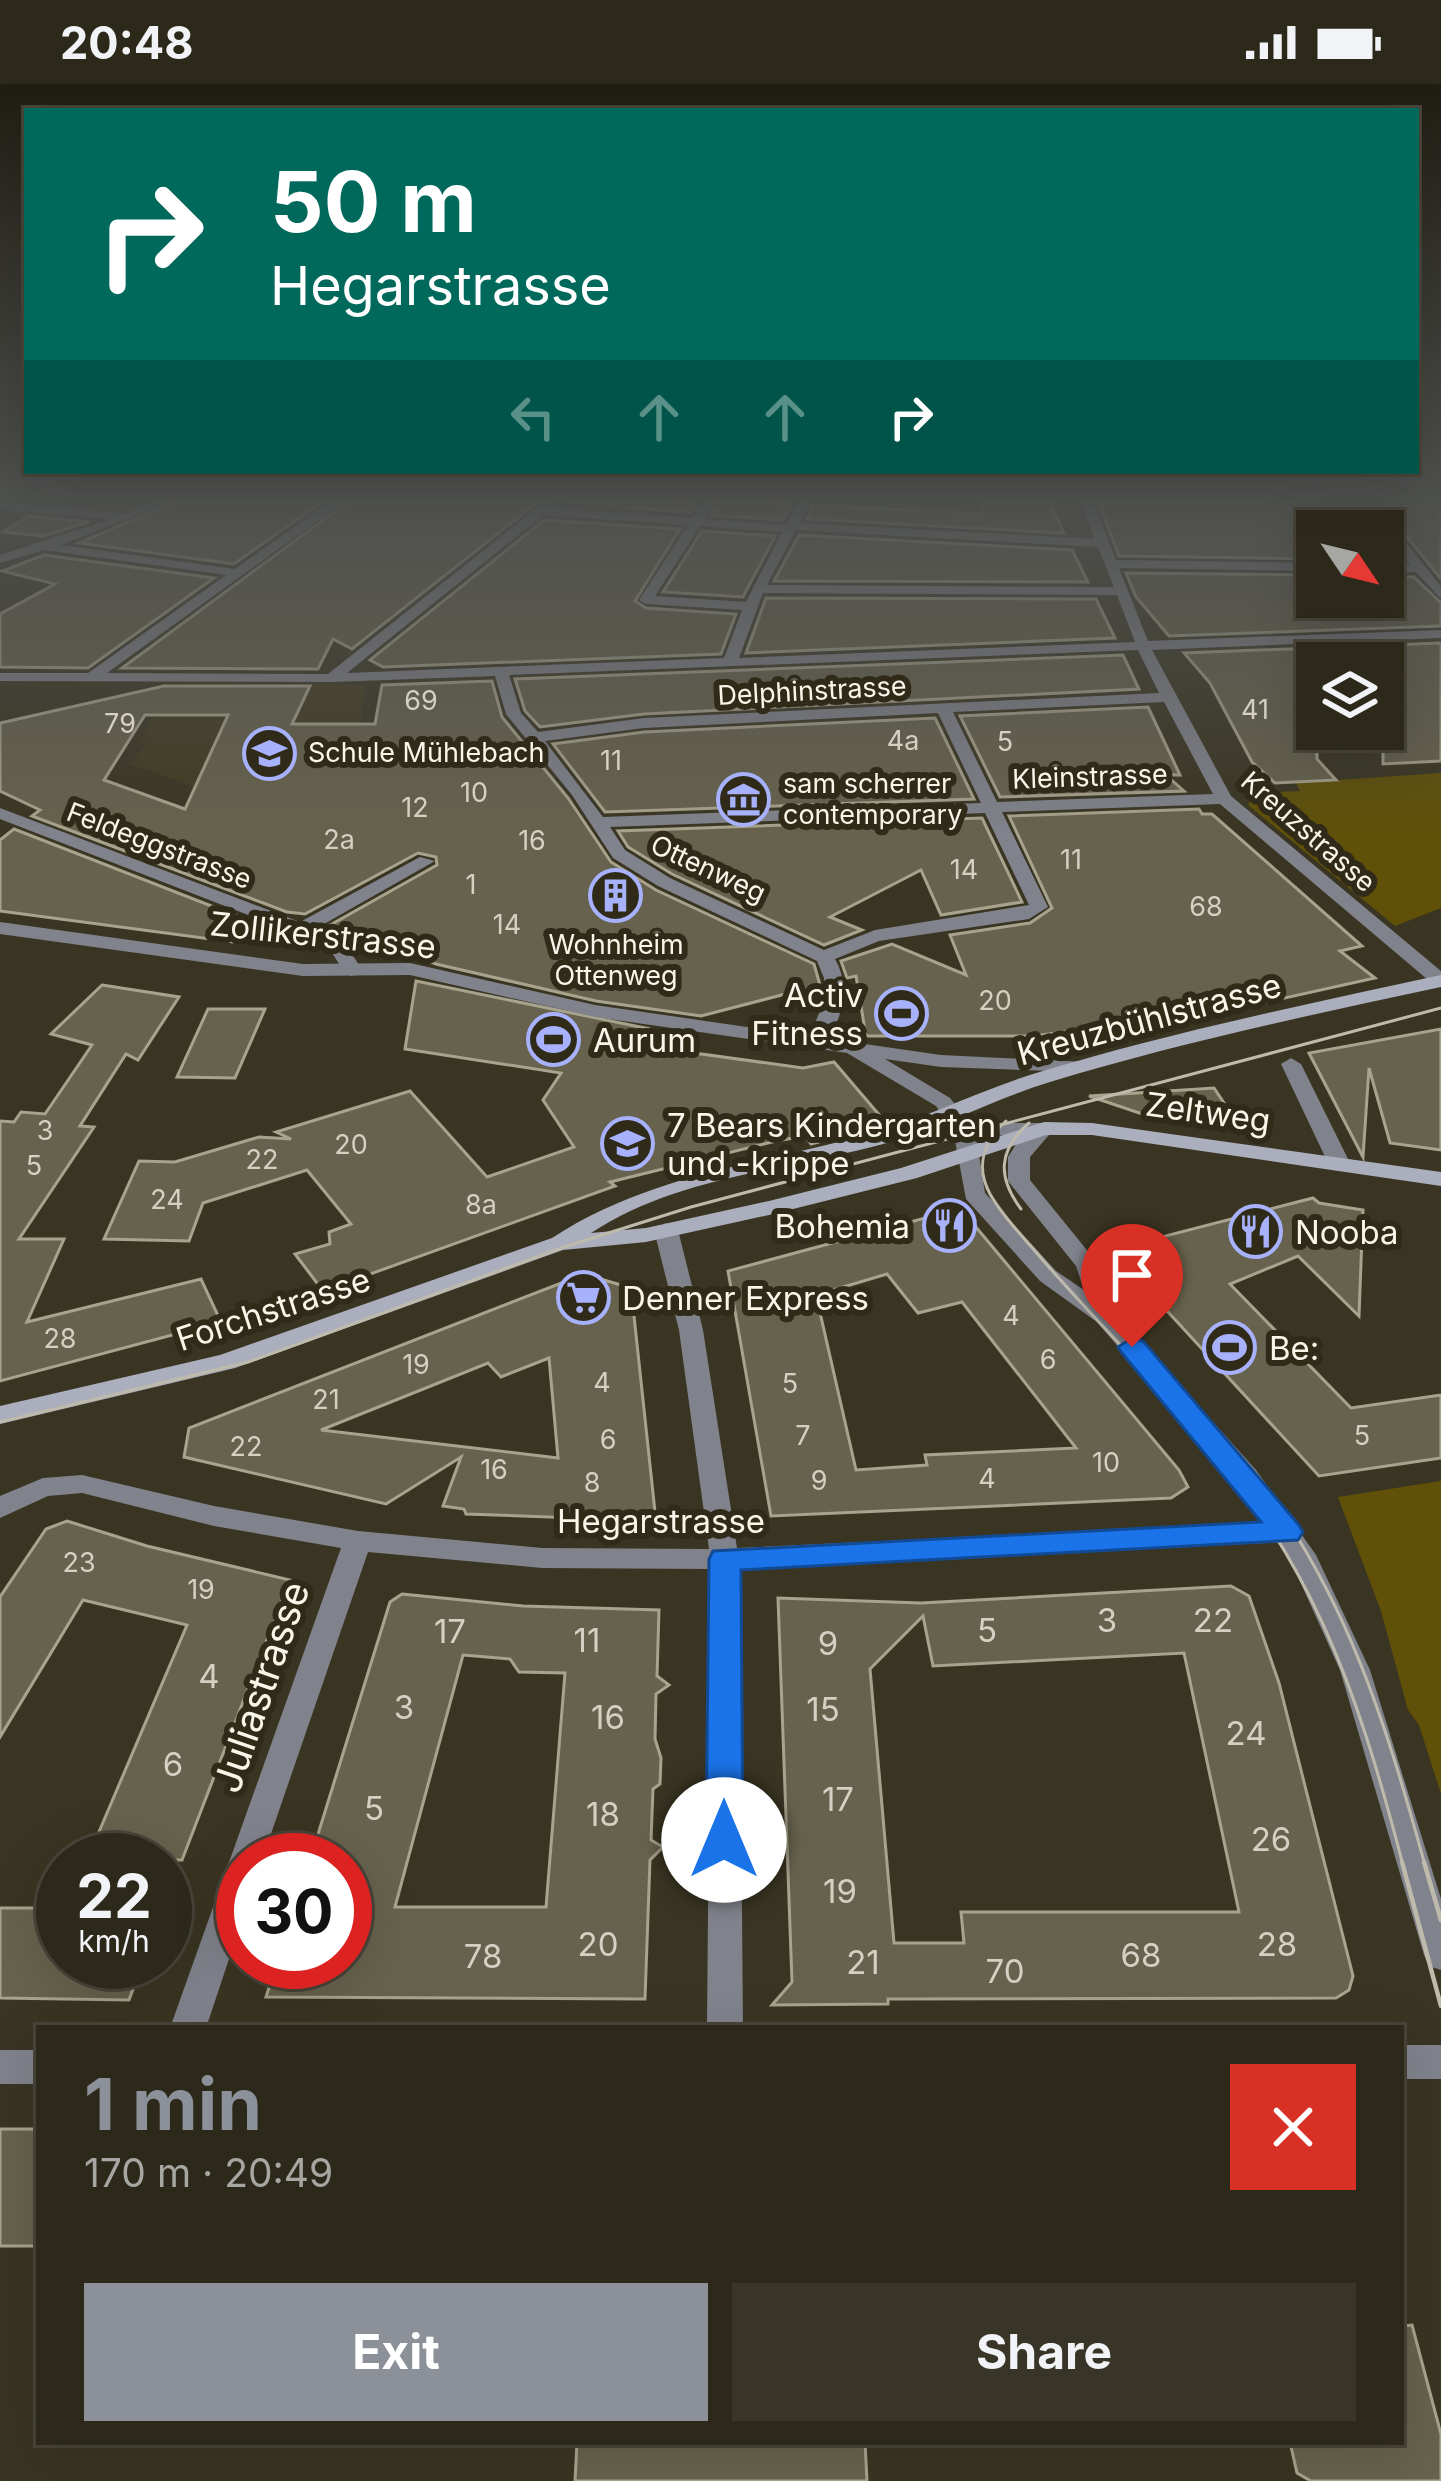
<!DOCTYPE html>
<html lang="en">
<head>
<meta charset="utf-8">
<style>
  :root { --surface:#2c281a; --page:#383427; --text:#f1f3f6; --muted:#a6a6a2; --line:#484439; --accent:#8c9099 }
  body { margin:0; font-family:Inter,sans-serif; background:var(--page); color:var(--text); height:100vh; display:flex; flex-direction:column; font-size:45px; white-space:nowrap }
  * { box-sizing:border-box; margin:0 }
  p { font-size:39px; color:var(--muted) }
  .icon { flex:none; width:66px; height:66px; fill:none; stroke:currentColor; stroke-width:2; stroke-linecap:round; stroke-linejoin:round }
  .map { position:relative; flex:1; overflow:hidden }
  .details { position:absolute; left:36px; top:1941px; width:1368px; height:420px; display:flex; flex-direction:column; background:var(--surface); border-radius:0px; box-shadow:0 12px 48px #0002,0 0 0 3px var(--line) }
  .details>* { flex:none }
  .guide { position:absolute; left:24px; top:24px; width:1395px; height:366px; border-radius:0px; box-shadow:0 12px 48px #0002,0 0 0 3px var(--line); background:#00695c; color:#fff; overflow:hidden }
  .needle { width:78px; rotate:125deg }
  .tools { position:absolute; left:1296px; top:426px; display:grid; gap:24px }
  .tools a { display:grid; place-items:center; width:108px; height:108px; border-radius:0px; background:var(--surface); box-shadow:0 12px 48px #0002,0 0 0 3px var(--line); font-size:60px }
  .speed { position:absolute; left:36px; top:1749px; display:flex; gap:24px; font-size:60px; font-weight:700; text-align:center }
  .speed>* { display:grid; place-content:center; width:156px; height:156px; border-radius:50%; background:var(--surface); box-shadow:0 12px 48px #0002,0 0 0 3px var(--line); line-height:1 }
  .speed small { font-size:30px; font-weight:400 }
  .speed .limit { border:18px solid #d22; background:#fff; color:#111 }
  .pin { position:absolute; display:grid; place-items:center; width:102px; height:102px; color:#fff; margin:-123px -51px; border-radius:50% 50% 50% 0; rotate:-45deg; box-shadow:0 0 12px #0007 }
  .pin .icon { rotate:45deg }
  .me { position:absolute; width:132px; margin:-66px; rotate:0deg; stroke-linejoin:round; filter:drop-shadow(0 0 9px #0008) }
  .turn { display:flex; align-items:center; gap:42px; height:252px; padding:0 48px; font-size:54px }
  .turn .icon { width:156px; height:156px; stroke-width:2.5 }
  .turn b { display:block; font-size:84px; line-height:102px }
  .lanes { display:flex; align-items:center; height:114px; padding:0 48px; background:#0003; justify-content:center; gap:60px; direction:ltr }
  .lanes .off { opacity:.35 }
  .round { display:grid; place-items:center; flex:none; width:126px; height:126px; border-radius:0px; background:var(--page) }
  .head { display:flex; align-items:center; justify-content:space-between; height:204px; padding:0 48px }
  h1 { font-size:72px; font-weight:700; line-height:90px; color:var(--accent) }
  .button { display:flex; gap:24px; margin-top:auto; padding:24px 48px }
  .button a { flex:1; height:138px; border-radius:0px; background:var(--accent); color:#fff; font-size:48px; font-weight:700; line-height:138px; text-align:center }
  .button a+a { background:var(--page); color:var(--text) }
  .status { display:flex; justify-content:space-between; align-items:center; height:84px; padding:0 60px; background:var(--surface); direction:ltr }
  .status svg { height:33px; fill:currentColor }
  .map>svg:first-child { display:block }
  .built { fill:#423b21 }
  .green { fill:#605008 }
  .building { fill:#67624d; stroke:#a8a38c; stroke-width:3; fill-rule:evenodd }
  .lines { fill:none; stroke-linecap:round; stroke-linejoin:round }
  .minor { fill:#81838c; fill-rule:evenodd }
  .tertiary { fill:#81838c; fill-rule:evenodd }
  .secondary { fill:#abaebd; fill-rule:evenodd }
  .tram-far1 { stroke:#bebaac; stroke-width:3 }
  .tram { stroke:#bebaac; stroke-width:4.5 }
  .route { fill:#1a73e8; stroke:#114b97; stroke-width:3 }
  .labels { text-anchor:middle; stroke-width:12; stroke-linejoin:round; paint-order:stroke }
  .far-street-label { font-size:27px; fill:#f8f5e9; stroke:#302b18 }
  .number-label { font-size:27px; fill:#d4d0c2 }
  .far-poi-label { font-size:27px; fill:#f8f5e9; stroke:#302b18; text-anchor:start }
  .street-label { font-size:33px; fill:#f8f5e9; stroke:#302b18 }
  .poi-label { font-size:33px; fill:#f8f5e9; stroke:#302b18; text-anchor:start }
  .near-number-label { font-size:33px; fill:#d4d0c2 }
  .near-street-label { font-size:39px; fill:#f8f5e9; stroke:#302b18 }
</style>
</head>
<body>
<div class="status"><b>20:48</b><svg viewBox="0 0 49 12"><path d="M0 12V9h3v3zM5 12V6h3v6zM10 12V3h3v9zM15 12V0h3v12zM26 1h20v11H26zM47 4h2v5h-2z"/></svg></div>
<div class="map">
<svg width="1441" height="2397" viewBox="0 0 1441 2397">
  <rect width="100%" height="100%" fill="#3a3522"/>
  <!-- built -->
  <path class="built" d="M170,601H366L361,639H382L333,750L129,680L148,659L140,657Z"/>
  <!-- green -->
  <g class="green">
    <path d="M1441,689V824L1395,842L1248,721L1255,709L1300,707L1296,699Z"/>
    <path d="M1441,1397V1710L1419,1641L1408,1626L1381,1527L1338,1413Z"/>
  </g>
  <!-- building -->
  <g class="building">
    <path d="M176,417H323L234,480L79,459Z"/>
    <path d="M349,417H539L352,565L333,555L318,585L122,584Z"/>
    <path d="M563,417H651L697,420L691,429Z"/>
    <path d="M720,417H746L792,420L783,436L712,431Z"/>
    <path d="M982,417H1049L1064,449L807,435L814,421L981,430Z"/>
    <path d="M1098,417H1317V475L1119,472Z"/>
    <path d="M1383,417H1441V495L1383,423Z"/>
    <path d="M29,432L89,438L43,452L3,448Z"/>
    <path d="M544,436L680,445L635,517L646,524L736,530L721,570L383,583L370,576Z"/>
    <path d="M702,447L775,452L743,513L663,508Z"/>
    <path d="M799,451L1072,466L1088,498L774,497Z"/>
    <path d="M44,471L214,494L88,584L0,583V530L55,500L2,487Z"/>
    <path d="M1126,489L1317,491V513H1383V493H1414L1441,519V542L1169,552L1136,513Z"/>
    <path d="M766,514L1096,515L1115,554L746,569Z"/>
    <path d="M1441,559V677L1383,680V579H1317V675L1336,696L1275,699L1252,678L1210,599L1184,569Z"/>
    <path d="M1123,571L1139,605L644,630L540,643L525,627L515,595Z"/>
    <path d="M492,597L502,633L568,714L611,778L656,806L814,880L820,901L701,932L596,917L436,880L332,840L437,781L436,773L418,769L305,830L287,828L32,732L40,726L0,707V639L164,602H310L292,640H375L382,601ZM145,631H228L185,725L104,696Z"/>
    <path d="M1148,623L1180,691H1166L1184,707L1000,713L960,632Z"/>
    <path d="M935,634L974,715L605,728L553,660L644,648Z"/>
    <path d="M1199,725L1202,730H1212L1362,862L1340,867L1375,894L1235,925L1034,952H866L856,892L847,894L841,877L892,860L966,891L950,851L1030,839L1052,824L1009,732Z"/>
    <path d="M982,734L1022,818L941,831L921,786L830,833L862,846L824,861L672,790L628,763L618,747Z"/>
    <path d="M14,745L263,842L233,858L0,827V756Z"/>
    <path d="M416,897L650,945L607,957L803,984L834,978L887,1040L811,1060L805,1052L776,1057L610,1098L615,1102L323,1207L295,1170L330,1160L329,1148L351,1140L307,1086L203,1119L189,1157L104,1155L139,1077L175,1078L259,1053L291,1055L276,1048L410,1007L487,1093L574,1063L543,1016L561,989L405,965Z"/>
    <path d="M102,901L179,913L138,976L126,970L80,1042L94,1043L19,1155H64L27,1238L201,1195L221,1238L0,1297V1037L14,1038L21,1028L45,1030L92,961L51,950Z"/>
    <path d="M208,925H265L235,994L177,993Z"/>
    <path d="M1441,945V1066L1390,1059L1369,984L1363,1073L1309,969Z"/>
    <path d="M1214,1004L1238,1040L1163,1037L1089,1012Z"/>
    <path d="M1313,1114L1319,1119L1363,1126L1359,1232L1298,1172L1230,1200L1351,1324L1441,1311V1374L1319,1392L1111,1166Z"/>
    <path d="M955,1118L1179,1386L1188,1403L1171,1414L771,1432L728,1187L944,1129ZM887,1190L918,1229L962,1218L1076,1364L925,1371L927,1381L856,1386L816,1211Z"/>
    <path d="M574,1194L592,1199L597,1194L631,1204L656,1437L466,1430L464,1425L443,1422L461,1373L386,1420L184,1373L189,1344ZM549,1274L558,1374L321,1346L488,1279L501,1293Z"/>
    <path d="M67,1437L147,1462L290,1496L182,1776H87L187,1541L83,1516L0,1653V1513L46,1445Z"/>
    <path d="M1231,1502L1249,1512L1279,1599L1353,1892L1349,1906L1336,1914L888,1915V1920L772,1921L792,1898L778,1514L921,1519ZM923,1532L933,1582L1184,1569L1239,1828H961L964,1859H894L870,1585Z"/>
    <path d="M402,1510L523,1522L659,1526L657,1592L669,1601L656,1610L655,1655L661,1674L660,1700L653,1705L651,1756L663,1763L650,1776L645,1915L266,1913L277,1878H345V1776H310L390,1518ZM463,1571L510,1575L519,1588L565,1589L546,1823H395Z"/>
    <path d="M0,1824H63V1878H143L129,1916L0,1914Z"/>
    <rect x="0" y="2045" width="39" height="117"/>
    <path d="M1412,2241L1441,2350V2397H1311L1297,2389L1290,2358H1401V2242Z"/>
    <path d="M577,2358H865L867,2397H575Z"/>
  </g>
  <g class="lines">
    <!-- minor -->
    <g class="minor">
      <path d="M0,417L125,430L155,417H172L61,461L235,485L331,417H345L107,589L328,590L546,417H559L552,424L693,434L704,417H716L704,435L786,441L799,417H811L800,439L1095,455L1081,417H1093L1116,476L1317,479V487L1119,484L1148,557L1441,546V554L1152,566L1231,712L1441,887V903L1434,901L1220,720L1002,728L1048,823L1029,835L879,857L835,875C852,905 841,935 825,962H811L808,958L824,916V894L817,877L658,802L613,774L572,711L506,630L495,592L332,598L0,597V589H88L226,491L44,466L0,479V471L111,435L0,425ZM543,431L688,441L639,516L646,520L742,526L724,574L347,589ZM700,442L782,448L746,518L655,512ZM796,446L1098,463L1114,503L767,501ZM763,509L1117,511L1135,558L739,574ZM1138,566L1159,609L644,634L538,648L521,629L509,591ZM1164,618L1213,710L997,718L953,628ZM938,629L981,719L603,733L545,657L644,644ZM985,729L1029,821L875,846L824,866L670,794L625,766L610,743Z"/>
      <path d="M1360,417H1372L1441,502V515L1416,488H1383V480H1410Z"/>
      <path d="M0,724L300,838L420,773L435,777L317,844L342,854L362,886L352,892L345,890L328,862L0,735Z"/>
      <path d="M1291,974L1301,980L1351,1081L1348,1086H1332L1329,1081L1281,980Z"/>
      <path d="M666,1139L678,1146L703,1246L737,1464L1287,1438L1297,1441L1301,1448L1297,1455L1287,1458L739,1485L743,1944H707L711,1485L542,1484L368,1468L262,1776H243V1833L206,1944H170L341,1464L214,1442L82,1409L48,1412L0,1434V1412L43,1394L82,1391L214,1422L358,1447L542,1464L709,1465L679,1246L654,1146Z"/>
      <rect x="1401" y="1961" width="40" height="34"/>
      <rect x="0" y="1966" width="39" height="34"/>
    </g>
    <!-- tertiary -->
    <path class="tertiary" d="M0,838L303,880L410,879L595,921L941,971L1087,978L1090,982L1080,988L941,983L885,975L950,1014L970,1039H1052L1055,1044L1030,1073V1096L1099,1181L1117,1231L1256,1386L1316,1471L1370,1586L1441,1815V1886L1429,1882L1424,1871L1340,1586L1290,1475L1236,1400L1097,1238L1040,1197L966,1115L953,1046L936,1022L847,969L595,933L410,891L303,892L0,850ZM1022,1051L1008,1073V1097L1076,1182L1084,1206L1056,1187L985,1109L976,1052Z"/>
    <!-- secondary -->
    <path class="secondary" d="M1441,891V903C1310,931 1178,959 1050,998C994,1015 943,1043 887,1059C789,1086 677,1092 591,1149L646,1144L769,1117L901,1084L1044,1038L1092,1039L1441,1088V1102L1092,1051H1046L917,1094L769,1131L646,1158L563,1166L235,1284L0,1340V1322L220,1271L552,1154C650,1090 760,1080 870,1050C926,1034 978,1007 1033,990C1167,949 1304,921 1441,891Z"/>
    <!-- tram-far1 -->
    <g class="tram-far1">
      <path d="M1006,1037C984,1057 975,1082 990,1110C1003,1133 1024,1154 1041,1174C1087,1227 1136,1276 1182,1329C1311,1473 1355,1597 1403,1781"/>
      <path d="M1021,1125C997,1093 998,1066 1029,1039"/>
      <path d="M0,1338L248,1278L564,1163L691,1123L1441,924"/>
      <path d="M1255,1391C1347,1512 1385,1637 1425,1781"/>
    </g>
    <!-- tram -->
    <g class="tram">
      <path d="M1402,1778L1441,1922"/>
      <path d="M1424,1778L1441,1836"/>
    </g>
  </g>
  <!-- sky -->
  <linearGradient id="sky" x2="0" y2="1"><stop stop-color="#201d13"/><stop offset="0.55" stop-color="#4f514f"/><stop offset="1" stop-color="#4f514f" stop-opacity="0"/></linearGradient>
  <rect width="1441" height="753" fill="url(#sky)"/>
  <!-- route -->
  <path class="route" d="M1132,1254L1143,1257L1298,1440L1303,1448L1298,1456L741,1486L743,1756L738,1767L724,1771L711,1767L706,1756L709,1475L713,1467L1261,1438L1122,1269L1118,1263Z"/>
  <!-- icons -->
  <defs>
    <symbol id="school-ring" viewBox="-11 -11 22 22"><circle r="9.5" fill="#302b18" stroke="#a7b1fc" stroke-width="1.5"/><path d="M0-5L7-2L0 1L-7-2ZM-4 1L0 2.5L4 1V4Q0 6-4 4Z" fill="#a7b1fc"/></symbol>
    <symbol id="museum-ring" viewBox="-11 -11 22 22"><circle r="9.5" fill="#302b18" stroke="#a7b1fc" stroke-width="1.5"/><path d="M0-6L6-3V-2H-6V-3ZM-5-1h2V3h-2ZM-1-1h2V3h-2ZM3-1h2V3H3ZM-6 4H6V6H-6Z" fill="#a7b1fc"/></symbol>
    <symbol id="building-ring" viewBox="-11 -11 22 22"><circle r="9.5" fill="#302b18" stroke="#a7b1fc" stroke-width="1.5"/><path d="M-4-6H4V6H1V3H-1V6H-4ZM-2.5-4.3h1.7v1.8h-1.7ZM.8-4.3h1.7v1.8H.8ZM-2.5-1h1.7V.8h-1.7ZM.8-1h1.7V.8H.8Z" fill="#a7b1fc"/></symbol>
    <symbol id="stadium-ring" viewBox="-11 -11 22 22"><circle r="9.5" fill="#302b18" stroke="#a7b1fc" stroke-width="1.5"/><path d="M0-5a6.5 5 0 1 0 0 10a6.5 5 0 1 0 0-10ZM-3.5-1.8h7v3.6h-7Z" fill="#a7b1fc"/></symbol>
    <symbol id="restaurant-ring" viewBox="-11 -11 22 22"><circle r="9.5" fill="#302b18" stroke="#a7b1fc" stroke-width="1.5"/><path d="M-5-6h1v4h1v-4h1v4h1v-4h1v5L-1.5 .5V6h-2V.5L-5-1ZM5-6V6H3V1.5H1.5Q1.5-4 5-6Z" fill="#a7b1fc"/></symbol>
    <symbol id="supermarket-ring" viewBox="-11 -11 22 22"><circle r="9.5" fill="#302b18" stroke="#a7b1fc" stroke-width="1.5"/><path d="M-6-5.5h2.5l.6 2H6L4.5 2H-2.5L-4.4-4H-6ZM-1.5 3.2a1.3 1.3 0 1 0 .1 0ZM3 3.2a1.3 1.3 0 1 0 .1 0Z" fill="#a7b1fc"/></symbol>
  </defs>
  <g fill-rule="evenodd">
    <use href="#school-ring" x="240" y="640" width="59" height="59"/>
    <use href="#museum-ring" x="714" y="686" width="59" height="59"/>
    <use href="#building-ring" x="586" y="782" width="59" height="59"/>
    <use href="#stadium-ring" x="872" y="900" width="59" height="59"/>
    <use href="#stadium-ring" x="524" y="926" width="59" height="59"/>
    <use href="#school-ring" x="598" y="1030" width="59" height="59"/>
    <use href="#restaurant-ring" x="920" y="1112" width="59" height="59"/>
    <use href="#restaurant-ring" x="1226" y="1118" width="59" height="59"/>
    <use href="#supermarket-ring" x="554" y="1184" width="59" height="59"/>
    <use href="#stadium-ring" x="1200" y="1234" width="59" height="59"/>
  </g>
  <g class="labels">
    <!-- far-street labels -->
    <g class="far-street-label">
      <text transform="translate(812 607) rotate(-3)" y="9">Delphinstrasse</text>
      <text transform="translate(1090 693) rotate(-2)" y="9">Kleinstrasse</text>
      <text transform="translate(1308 748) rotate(41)" y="9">Kreuzstrasse</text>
      <text transform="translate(159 762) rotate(21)" y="9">Feldeggstrasse</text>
      <text transform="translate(708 785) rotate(25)" y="9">Ottenweg</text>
    </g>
    <!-- number labels -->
    <g class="number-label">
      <text x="421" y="626">69</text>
      <text x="1255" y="635">41</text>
      <text x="120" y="649">79</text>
      <text x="903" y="666">4a</text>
      <text x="1005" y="667">5</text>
      <text x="611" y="686">11</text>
      <text x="474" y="718">10</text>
      <text x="415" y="733">12</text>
      <text x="339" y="765">2a</text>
      <text x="532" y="766">16</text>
      <text x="1071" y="785">11</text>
      <text x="964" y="795">14</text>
      <text x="471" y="810">1</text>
      <text x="1206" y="832">68</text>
      <text x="507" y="850">14</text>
      <text x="995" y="926">20</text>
      <text x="45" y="1056">3</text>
      <text x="351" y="1070">20</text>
      <text x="262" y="1085">22</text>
      <text x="34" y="1091">5</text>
      <text x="167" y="1125">24</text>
      <text x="481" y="1130">8a</text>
      <text x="1011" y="1241">4</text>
      <text x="60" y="1264">28</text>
      <text x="1048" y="1285">6</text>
      <text x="416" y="1290">19</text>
      <text x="602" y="1308">4</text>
      <text x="790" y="1309">5</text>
      <text x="326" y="1325">21</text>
      <text x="803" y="1361">7</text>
      <text x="1362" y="1361">5</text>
      <text x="608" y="1365">6</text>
      <text x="246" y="1372">22</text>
      <text x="1106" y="1388">10</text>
      <text x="494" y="1395">16</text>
      <text x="987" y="1404">4</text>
      <text x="819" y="1406">9</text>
      <text x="592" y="1408">8</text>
      <text x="79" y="1488">23</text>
      <text x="201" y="1515">19</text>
    </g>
    <!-- far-poi labels -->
    <g class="far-poi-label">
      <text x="308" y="678">Schule Mühlebach</text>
      <text x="783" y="709">sam scherrer<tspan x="783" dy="31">contemporary</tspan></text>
      <text x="616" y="870" text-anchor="middle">Wohnheim<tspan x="616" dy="31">Ottenweg</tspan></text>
    </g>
    <!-- street labels -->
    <g class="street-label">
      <text transform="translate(323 851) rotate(6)" y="12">Zollikerstrasse</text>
      <text transform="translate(1149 935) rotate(-15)" y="12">Kreuzbühlstrasse</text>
      <text transform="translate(1208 1028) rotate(8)" y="12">Zeltweg</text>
      <text transform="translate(273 1225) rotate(-18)" y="12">Forchstrasse</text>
      <text x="661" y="1449">Hegarstrasse</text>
    </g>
    <!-- poi labels -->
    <g class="poi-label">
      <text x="863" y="923" text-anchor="end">Activ<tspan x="863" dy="38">Fitness</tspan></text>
      <text x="593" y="968">Aurum</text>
      <text x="667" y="1053">7 Bears Kindergarten<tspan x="667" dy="38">und -krippe</tspan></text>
      <text x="910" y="1154" text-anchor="end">Bohemia</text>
      <text x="1295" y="1160">Nooba</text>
      <text x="622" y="1226">Denner Express</text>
      <text x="1269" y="1276">Be:</text>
    </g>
    <!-- near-number labels -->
    <g class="near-number-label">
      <text x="1107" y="1548">3</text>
      <text x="1213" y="1548">22</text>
      <text x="987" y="1558">5</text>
      <text x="450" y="1559">17</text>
      <text x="587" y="1568">11</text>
      <text x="828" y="1571">9</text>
      <text x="209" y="1604">4</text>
      <text x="404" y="1635">3</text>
      <text x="823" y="1637">15</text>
      <text x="608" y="1645">16</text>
      <text x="1246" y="1661">24</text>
      <text x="173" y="1692">6</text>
      <text x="838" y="1727">17</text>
      <text x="374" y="1736">5</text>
      <text x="603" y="1742">18</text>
      <text x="1271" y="1767">26</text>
      <text x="840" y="1819">19</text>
      <text x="598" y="1872">20</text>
      <text x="1277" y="1872">28</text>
      <text x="1141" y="1883">68</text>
      <text x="483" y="1884">78</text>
      <text x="863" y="1890">21</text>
      <text x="1005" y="1899">70</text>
    </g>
    <!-- near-street labels -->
    <g class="near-street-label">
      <text transform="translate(261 1603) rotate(-71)" y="14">Juliastrasse</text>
    </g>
  </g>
</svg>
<div class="tools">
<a><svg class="needle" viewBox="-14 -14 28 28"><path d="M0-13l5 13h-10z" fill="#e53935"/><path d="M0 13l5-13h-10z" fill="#a6a6a2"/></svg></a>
<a><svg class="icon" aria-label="layers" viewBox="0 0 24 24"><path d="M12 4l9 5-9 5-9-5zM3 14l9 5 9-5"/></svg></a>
</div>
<div class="speed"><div>22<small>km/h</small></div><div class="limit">30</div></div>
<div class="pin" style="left:1132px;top:1263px;background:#d93025"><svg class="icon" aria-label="arrive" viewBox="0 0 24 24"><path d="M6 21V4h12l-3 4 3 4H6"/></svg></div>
<svg class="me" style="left:724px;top:1756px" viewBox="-20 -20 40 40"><circle r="19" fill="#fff"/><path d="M0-13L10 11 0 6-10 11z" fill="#1a73e8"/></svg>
<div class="guide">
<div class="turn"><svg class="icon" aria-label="right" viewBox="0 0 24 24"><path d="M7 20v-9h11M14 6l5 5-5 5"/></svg><div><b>50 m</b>Hegarstrasse</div></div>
<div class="lanes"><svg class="icon off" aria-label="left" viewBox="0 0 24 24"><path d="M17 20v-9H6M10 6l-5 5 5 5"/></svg><svg class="icon off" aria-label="ahead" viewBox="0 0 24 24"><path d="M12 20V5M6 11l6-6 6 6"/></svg><svg class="icon off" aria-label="ahead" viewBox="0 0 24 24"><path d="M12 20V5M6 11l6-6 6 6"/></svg><svg class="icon" aria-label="right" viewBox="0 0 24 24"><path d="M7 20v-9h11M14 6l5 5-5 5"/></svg></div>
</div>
<section class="details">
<div class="head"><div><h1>1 min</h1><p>170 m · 20:49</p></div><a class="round" style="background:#d93025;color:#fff"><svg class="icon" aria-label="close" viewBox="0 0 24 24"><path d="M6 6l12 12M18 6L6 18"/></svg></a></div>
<div class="button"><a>Exit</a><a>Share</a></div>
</section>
</div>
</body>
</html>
